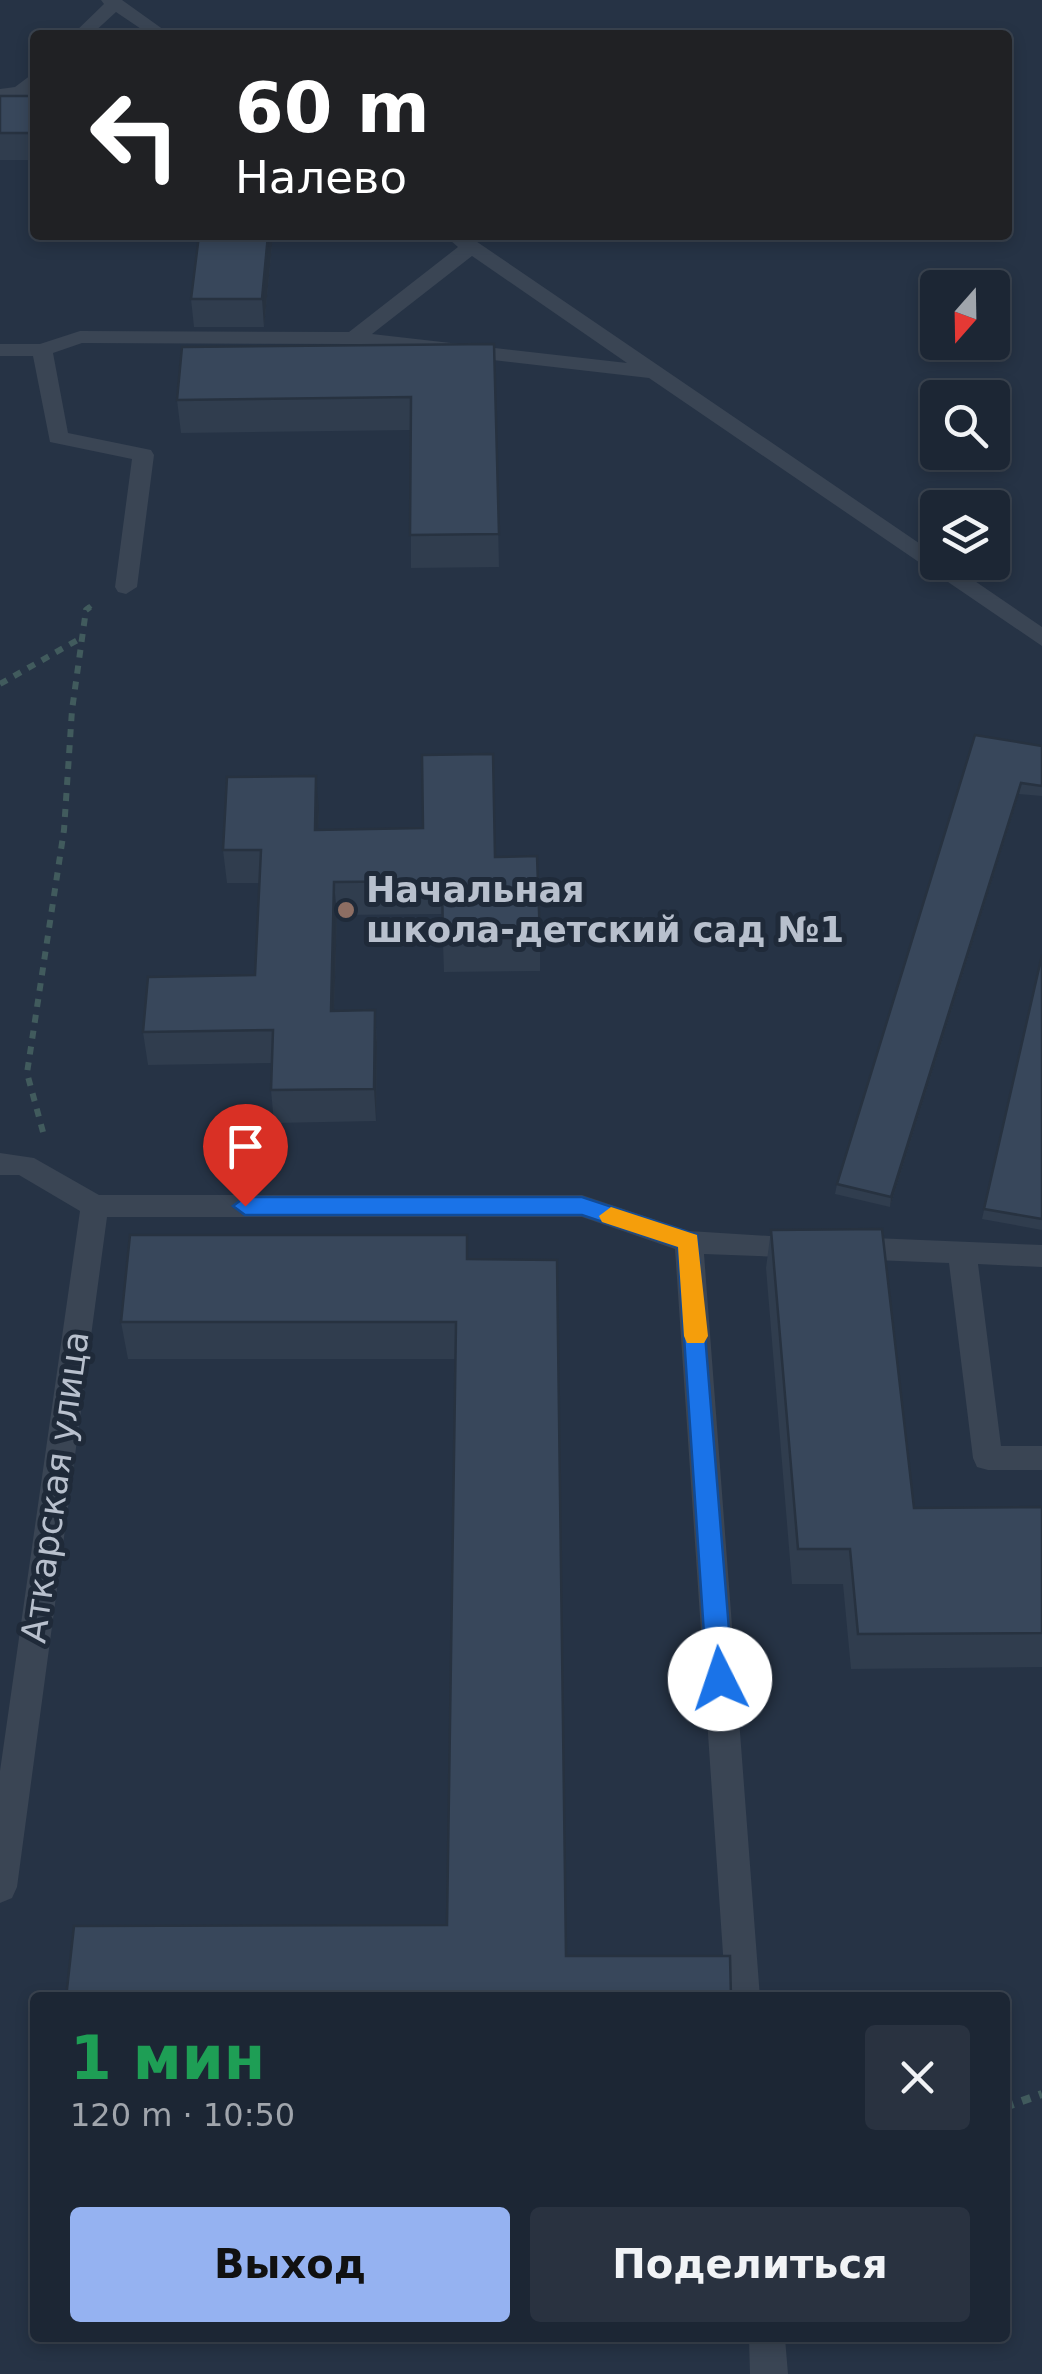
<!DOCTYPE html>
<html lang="ru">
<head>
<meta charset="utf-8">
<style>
  :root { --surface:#1c2634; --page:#293240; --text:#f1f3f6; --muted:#a0a5ac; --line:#3a434f; --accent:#95b2f1 }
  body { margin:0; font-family:"DejaVu Sans",sans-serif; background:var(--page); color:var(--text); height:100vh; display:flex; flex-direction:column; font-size:38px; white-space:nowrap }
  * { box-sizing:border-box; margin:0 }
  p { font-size:32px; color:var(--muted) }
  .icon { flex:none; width:55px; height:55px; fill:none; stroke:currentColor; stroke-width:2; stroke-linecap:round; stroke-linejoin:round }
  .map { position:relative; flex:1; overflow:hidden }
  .details { position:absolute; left:30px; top:1992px; width:980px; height:350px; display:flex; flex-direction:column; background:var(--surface); border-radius:10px; box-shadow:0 5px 15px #0003,0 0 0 2px var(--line) }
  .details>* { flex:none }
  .guide { position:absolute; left:30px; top:30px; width:982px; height:210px; border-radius:10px; box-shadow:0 5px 15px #0003,0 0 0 2px var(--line); background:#202124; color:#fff; overflow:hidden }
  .needle { width:65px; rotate:200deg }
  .tools { position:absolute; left:920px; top:270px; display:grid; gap:20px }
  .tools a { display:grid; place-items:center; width:90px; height:90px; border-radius:10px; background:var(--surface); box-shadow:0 5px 15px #0003,0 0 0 2px var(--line); font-size:50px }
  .pin { position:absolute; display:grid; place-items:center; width:85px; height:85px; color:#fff; margin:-102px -42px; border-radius:50% 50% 50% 0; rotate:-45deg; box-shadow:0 0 10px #0007 }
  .pin .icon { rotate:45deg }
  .me { position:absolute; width:110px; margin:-55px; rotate:356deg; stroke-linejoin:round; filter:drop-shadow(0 0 8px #0008) }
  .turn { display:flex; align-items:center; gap:35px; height:210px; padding:0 40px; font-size:45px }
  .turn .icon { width:130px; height:130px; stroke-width:2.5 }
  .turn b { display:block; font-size:70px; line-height:85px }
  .round { display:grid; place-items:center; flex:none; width:105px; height:105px; border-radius:10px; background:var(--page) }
  .overview { display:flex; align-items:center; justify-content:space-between; height:170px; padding:0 40px }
  h1 { font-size:60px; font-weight:800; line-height:75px; color:#1e9e55 }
  .action { display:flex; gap:20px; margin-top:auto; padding:20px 40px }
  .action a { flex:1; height:115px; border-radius:10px; background:var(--accent); color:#111; font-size:40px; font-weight:800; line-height:115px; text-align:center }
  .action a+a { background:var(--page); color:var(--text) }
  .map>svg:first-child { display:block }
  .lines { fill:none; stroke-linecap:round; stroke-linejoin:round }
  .path-far2 { stroke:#415b5d; stroke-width:5; stroke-dasharray:5 5; stroke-linecap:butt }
  .path-far1 { stroke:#415b5d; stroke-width:6; stroke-dasharray:8 8; stroke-linecap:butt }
  .path { stroke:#415b5d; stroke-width:8; stroke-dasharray:9 9; stroke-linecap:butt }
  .lane { fill:#3a4554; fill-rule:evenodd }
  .wall { fill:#303d4e }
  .shaded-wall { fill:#273240 }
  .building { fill:#38475b; stroke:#273240; stroke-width:2.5 }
  .route { fill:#1a73e8; stroke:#114b97; stroke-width:2.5 }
  .slow { fill:#f59e0b }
  .education-dot { fill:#8d6e63; stroke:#1f2a39; stroke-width:4 }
  .labels { text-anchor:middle; stroke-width:10; stroke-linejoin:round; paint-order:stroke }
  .poi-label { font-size:35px; font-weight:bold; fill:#b8c0cd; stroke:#1f2a39; text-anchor:start }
  .street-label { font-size:35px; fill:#b8c0cd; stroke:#1f2a39 }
</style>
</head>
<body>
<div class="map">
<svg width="1042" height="2374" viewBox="0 0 1042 2374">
  <rect width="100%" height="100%" fill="#263345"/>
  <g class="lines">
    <!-- path-far2 -->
    <path class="path-far2" d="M87,609L93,604"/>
    <!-- path-far1 -->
    <g class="path-far1">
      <path d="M0,684L81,638"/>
      <path d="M43,1132L27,1073L64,830L72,710L86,610L90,607"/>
    </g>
    <!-- path -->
    <path class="path" d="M1005,2107L1042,2094"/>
    <!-- lane -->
    <g class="lane">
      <path d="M101,0H122L171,35H150L116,12L91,35H72L104,4Z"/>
      <path d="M35,72V88L28,95L0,101V89L15,87Z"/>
      <path d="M444,235H467L938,556V562H947L1042,627V646L649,378L354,344L82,343L53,353L68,433L151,450L154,455L137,587L126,594L118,592L115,587L132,459L50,442L33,356H0V344H40L80,331L349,332L458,247ZM472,256L627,363L372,334Z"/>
      <path d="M0,1153L34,1158L99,1195H582L689,1231L816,1239L820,1247L816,1255L806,1258L704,1254L760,1998H726L675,1249L582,1217H107L17,1887L12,1898L0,1903V1771L80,1211L19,1175H0Z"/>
      <path d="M849,1237L1042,1245V1267L978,1264L1001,1446H1042V1470H988L977,1467L973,1458L949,1263L849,1259L839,1256L835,1248L839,1240Z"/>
      <path d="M749,2338H785L788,2374H750Z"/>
    </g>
  </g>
  <!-- wall -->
  <g class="wall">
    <rect x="0" y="96" width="35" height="64"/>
    <path d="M199,235H273L264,327H194L191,299Z"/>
    <path d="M494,344L499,567L411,568V430L181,433L177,400Z"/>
    <path d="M975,735L1042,746V796L1019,794L890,1207L835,1194L837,1184Z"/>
    <path d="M319,809L318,829L495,857L540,938V971L444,972L442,914L337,915L334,1010H375L377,1043L376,1121L274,1123L271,1090L272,1063L148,1065L143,1032L255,975L260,883H227L223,850Z"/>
    <path d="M1042,955V1230L982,1219Z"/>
    <path d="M771,1230L914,1508L1042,1507V1667L851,1669L843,1584H792L766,1268Z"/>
    <path d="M130,1235H467L468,1259L557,1260L566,1956H730L731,1998H66L74,1926L447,1925L456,1359H128L121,1322Z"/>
  </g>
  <!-- shaded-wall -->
  <g class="shaded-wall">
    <path d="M268,235H273L264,327L262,299Z"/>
    <path d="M316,776L319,809L317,863L315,830Z"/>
    <path d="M1021,783L1019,794L890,1207L891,1197Z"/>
    <path d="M334,882L337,915L333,1043L331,1011Z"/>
    <path d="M375,1010L377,1043L376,1121L374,1089Z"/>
  </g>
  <!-- building -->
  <g class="building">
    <rect x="0" y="96" width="35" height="37"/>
    <path d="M199,235H268L262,299H191Z"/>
    <path d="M494,344L499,534L410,535L411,397L177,400L182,347Z"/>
    <path d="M975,735L1042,746V786L1021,783L891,1197L837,1184Z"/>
    <path d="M493,754L495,857L537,856L540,938L443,939L442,881L334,882L331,1011L375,1010L374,1089L271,1090L273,1030L143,1032L148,977L255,975L261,850H223L227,777L316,776L315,830L423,828L422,755Z"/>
    <path d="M1042,955V1219L984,1209Z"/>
    <path d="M882,1229L914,1508L1042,1507V1633L858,1634L850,1549H798L771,1230Z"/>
    <path d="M130,1235H467V1259L557,1260L566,1956H730L731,1998H66L74,1926L447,1925L456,1322H121Z"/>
  </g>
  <!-- route -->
  <path class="route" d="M245,1197H582L697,1235L733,1679L729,1687L720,1691L711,1687L707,1679L678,1247L582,1215H245L233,1206Z"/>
  <!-- slow -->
  <path class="slow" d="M611,1207L697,1235L708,1336L704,1343H687L684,1336L678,1247L602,1222L599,1216Z"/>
  <!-- markers -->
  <circle class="education-dot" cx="346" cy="910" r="10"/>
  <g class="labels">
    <!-- poi labels -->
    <g class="poi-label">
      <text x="366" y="902">Начальная<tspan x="366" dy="40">школа-детский сад №1</tspan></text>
    </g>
    <!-- street labels -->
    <g class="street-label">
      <text transform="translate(55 1487) rotate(-82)" y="12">Аткарская улица</text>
    </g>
  </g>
</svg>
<div class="tools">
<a><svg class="needle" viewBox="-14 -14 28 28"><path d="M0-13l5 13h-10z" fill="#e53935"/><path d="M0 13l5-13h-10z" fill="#a0a5ac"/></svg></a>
<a><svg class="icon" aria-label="search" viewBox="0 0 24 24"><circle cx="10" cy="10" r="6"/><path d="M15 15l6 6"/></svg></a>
<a><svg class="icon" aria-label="layers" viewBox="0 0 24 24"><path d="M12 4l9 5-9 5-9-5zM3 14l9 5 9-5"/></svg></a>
</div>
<div class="pin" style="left:245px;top:1206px;background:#d93025"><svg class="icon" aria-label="arrive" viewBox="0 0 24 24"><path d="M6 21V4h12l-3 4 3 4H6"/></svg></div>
<svg class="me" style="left:720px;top:1679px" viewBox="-20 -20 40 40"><circle r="19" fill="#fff"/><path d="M0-13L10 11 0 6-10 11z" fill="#1a73e8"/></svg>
<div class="guide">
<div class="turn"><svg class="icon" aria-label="left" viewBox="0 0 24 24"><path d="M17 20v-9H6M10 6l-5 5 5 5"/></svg><div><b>60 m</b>Налево</div></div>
</div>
<section class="details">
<div class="overview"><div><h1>1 мин</h1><p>120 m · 10:50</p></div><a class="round"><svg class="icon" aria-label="close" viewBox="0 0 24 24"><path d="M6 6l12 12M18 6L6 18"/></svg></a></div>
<div class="action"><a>Выход</a><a>Поделиться</a></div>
</section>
</div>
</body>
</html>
